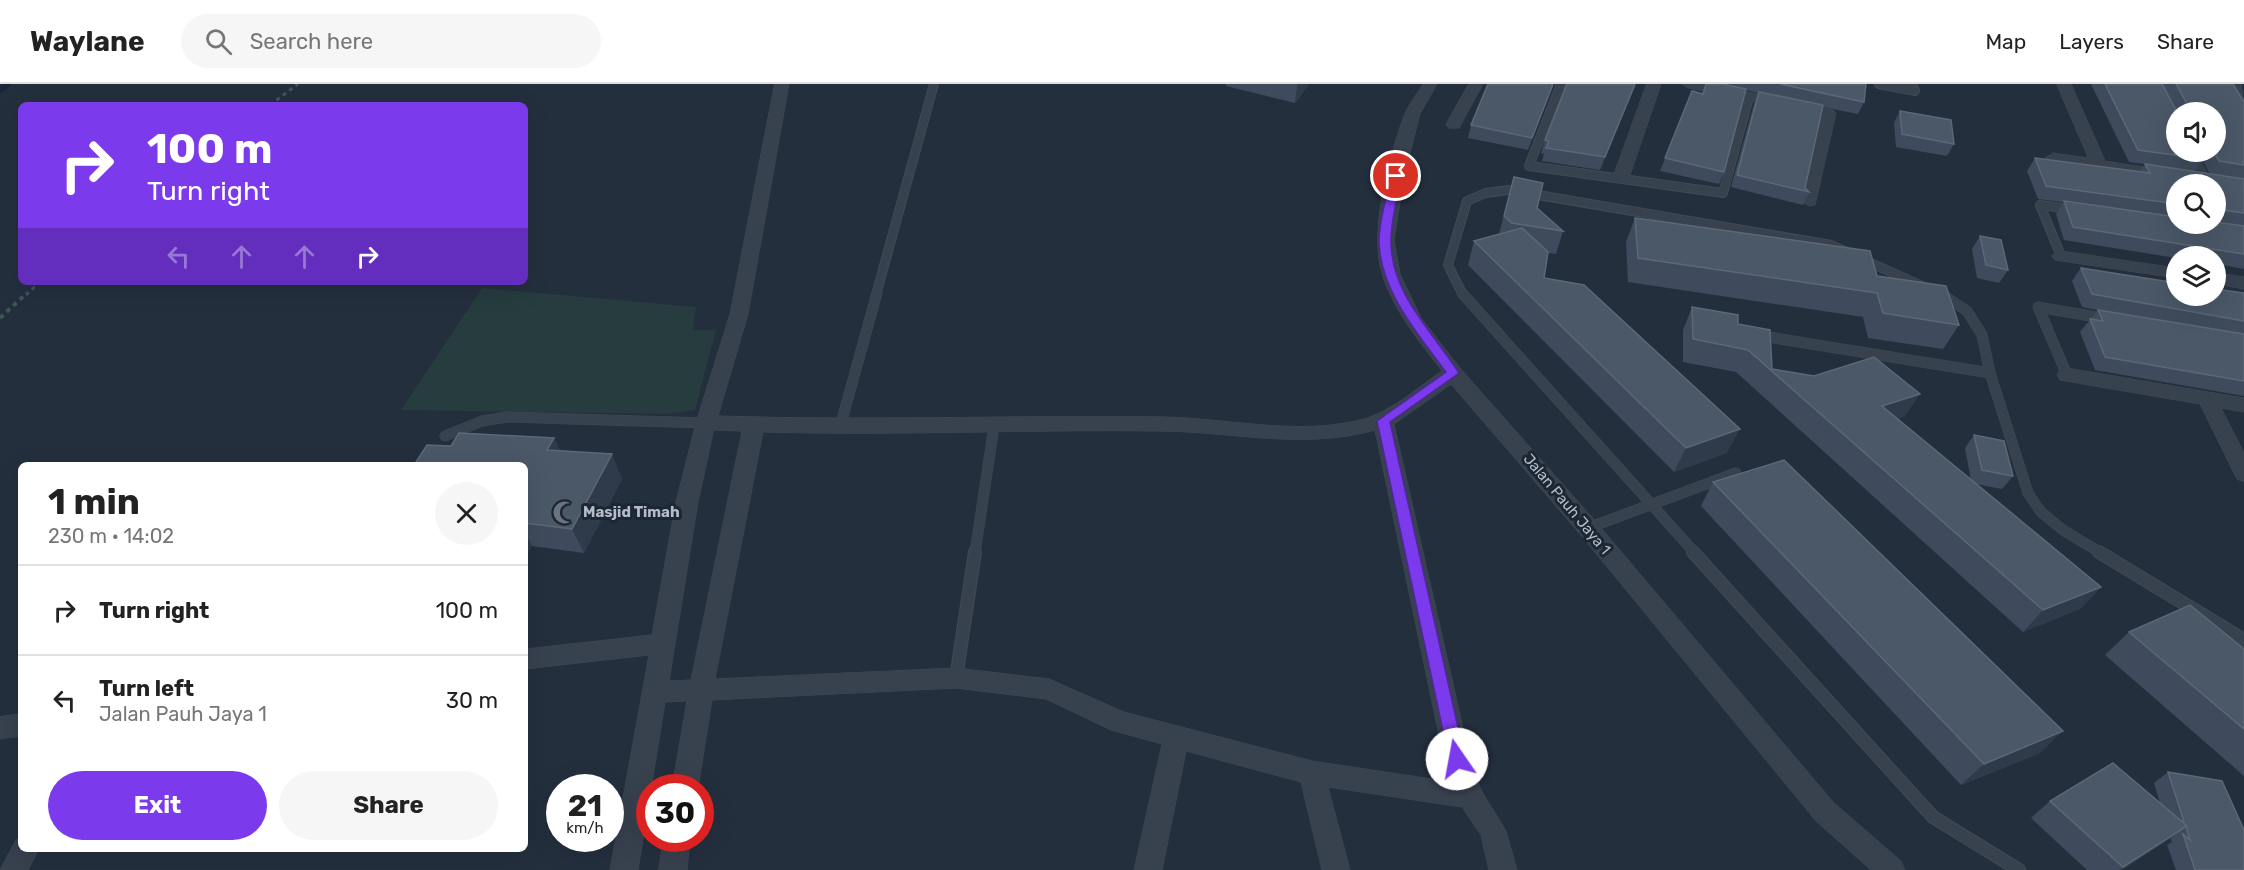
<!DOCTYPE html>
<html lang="en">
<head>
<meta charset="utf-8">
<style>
  :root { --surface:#fff; --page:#f6f6f6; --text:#222; --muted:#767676; --line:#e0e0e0; --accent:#7c3aed }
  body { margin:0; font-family:Rubik,sans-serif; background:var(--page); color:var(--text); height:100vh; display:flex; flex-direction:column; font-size:22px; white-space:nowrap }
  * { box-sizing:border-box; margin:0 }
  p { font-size:20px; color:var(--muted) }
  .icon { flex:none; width:33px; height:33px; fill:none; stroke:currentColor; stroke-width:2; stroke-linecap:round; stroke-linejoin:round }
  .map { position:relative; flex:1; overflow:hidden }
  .details { position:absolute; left:18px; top:378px; width:510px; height:390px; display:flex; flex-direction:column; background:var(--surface); border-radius:9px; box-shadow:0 6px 24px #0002 }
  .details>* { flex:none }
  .banner { position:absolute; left:18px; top:18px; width:510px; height:183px; border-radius:9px; box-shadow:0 6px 24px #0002; background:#7c3aed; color:#fff; overflow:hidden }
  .fabs { position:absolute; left:2166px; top:18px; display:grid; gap:12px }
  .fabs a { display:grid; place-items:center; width:60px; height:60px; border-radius:50%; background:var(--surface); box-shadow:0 6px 24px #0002; font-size:30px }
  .speed { position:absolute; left:546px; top:690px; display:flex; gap:12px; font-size:30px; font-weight:700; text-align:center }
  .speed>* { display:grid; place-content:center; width:78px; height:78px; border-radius:50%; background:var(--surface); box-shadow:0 6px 24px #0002; line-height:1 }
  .speed small { font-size:15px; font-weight:400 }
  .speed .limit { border:9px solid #d22; background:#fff; color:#111 }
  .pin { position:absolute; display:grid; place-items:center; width:51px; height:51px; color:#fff; margin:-26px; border:3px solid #fff; border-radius:50%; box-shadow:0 2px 6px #0007 }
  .me { position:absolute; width:66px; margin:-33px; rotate:348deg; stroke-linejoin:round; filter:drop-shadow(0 0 4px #0008) }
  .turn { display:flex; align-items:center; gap:21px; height:126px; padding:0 30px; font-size:27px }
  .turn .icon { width:78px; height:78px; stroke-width:2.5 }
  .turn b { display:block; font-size:42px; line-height:51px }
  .lanes { display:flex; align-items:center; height:57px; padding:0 30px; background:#0003; justify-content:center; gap:30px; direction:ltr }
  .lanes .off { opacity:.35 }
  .round { display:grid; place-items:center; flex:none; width:63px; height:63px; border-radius:32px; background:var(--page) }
  .summary { display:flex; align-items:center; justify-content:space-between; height:102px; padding:0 30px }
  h1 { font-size:36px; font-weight:700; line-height:45px }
  .action { display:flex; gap:12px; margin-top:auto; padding:12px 30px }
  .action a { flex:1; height:69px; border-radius:36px; background:var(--accent); color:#fff; font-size:24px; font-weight:700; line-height:69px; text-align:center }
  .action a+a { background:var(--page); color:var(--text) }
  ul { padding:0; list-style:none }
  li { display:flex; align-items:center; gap:18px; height:90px; padding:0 30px; border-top:2px solid var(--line) }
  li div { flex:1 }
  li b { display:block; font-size:22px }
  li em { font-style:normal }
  header { display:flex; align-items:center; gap:36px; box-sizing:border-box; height:84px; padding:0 30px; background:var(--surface); border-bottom:2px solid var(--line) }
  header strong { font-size:28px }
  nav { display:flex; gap:33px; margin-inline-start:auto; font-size:21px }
  .search { width:420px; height:54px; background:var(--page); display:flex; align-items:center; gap:15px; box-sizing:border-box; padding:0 21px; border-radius:33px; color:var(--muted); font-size:22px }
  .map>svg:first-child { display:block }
  .green { fill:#263c3f }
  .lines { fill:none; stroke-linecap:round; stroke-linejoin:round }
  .stream { stroke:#17263c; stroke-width:6 }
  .service-far2-casing { stroke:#414a57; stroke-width:10 }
  .service-far1-casing { stroke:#414a57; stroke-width:11 }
  .service-casing { stroke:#414a57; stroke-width:14 }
  .minor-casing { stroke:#414a57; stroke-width:1 }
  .path-far1 { stroke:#3f5557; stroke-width:3; stroke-dasharray:4 4; stroke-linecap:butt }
  .path { stroke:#3f5557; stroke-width:4; stroke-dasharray:4.5 4.5; stroke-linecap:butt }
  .service-far2 { stroke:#38414e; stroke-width:8 }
  .service-far1 { stroke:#38414e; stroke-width:10 }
  .service { stroke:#38414e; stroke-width:12 }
  .minor { fill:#38414e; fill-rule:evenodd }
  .wall { fill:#3f4b5c; fill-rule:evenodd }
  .shaded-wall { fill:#2f3b4b }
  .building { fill:#4b5868; stroke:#5c6777; stroke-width:1.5 }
  .route { fill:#7c3aed; stroke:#51269a; stroke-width:1.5 }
  .labels { text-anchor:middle; stroke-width:6; stroke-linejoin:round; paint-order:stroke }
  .street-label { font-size:15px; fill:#b4bcc9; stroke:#1d2633 }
  .poi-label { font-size:15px; font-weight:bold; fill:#b4bcc9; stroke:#1d2633; text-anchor:start }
</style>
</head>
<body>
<header>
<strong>Waylane</strong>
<div class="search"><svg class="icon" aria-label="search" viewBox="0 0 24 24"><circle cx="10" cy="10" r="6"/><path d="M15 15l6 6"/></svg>Search here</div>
<nav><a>Map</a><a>Layers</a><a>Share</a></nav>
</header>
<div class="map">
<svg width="2244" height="786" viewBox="0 0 2244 786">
  <rect width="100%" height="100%" fill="#242f3e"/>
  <!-- green -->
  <path class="green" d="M482,204L696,223L693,246H716L695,326L666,330L401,326Z"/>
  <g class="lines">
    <!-- stream -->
    <path class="stream" d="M0,6L8,0"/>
    <defs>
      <g id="service-far2">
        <path d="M1561,0L1529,82L1723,109L1749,13"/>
        <path d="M1879,0L1915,7L1912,0"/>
        <path d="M2190,68L2206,96"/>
        <path d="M2040,121L2071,125"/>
        <path d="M2040,121L2061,172"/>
        <path d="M1862,175L1922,202"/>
        <path d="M1939,209L1942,211"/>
        <path d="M876,211L934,0"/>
        <path d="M1463,211L1448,181L1467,117L1486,109L1509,106L1831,161L1845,167"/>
      </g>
      <g id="service-far1">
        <path d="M1462,209L1695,469"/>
        <path d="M1940,209L1967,227L1982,251L1990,289L2028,409L2041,428L2063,446L2101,469"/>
        <path d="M1756,251L1990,289"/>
        <path d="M2067,291L2038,223L2108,235"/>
        <path d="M840,343L877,209"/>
        <path d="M445,352L482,337L507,333L706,339"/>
        <path d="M1588,444L1736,389"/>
        <path d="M975,469L994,342"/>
      </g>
      <g id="service">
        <path d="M1693,468L1933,733L2019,786"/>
        <path d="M2099,468L2244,556"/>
        <path d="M956,594L975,468"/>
      </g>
      <g id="minor">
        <path d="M775,0H789L748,230L718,332C866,337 1014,331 1162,333C1226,334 1293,351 1356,337C1388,331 1415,305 1442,287C1419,257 1393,226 1382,189C1369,147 1389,73 1404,32C1408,21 1417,10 1423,0H1437L1420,30L1404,92L1394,156L1400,190L1421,234L1460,284L1596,438L1834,719L1901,777L1905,786H1871L1816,737L1580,450L1451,300L1394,340L1470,675L1481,706L1506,747L1517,786H1489L1481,751L1462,723L1328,703L1350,786H1322L1301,698L1186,667L1162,786H1134L1162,660L1111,646L1046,615L956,604L712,616L698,704H672L687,617L665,618L638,786H610L649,571L525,585V565L652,551L676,418L696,339L730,230ZM714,346L742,347L691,596L669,597L698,418ZM1375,346L1444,675L1452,698L1312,677L1124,628L1049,595L956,584L715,595L763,348C896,352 1029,345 1163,347C1233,348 1306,366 1375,346Z"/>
        <path d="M1469,0H1483L1459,44H1449L1446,41Z"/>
        <path d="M1647,0H1661L1629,94L1627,97H1615L1613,94Z"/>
        <path d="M1682,0H1710L1833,26L1836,29L1815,121L1809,122L1801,117L1820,32L1689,4Z"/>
        <path d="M2057,0H2071L2105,77L2174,88L2176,91L2174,94L2168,96L2047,77L2045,74L2053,69L2088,74Z"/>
        <path d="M2227,0H2241L2244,19L2239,18Z"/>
        <path d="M2061,167L2176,184V194L2055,176L2052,172Z"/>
        <path d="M2216,189L2244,193V205L2216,200Z"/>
        <path d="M2067,284L2244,314V328L2221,324L2244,369V398L2237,395L2200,320L2060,296L2057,291L2060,286Z"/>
        <path d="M21,630V652L0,655V633Z"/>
        <path d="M21,754V765H39L28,786H0L16,756Z"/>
        <path d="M664,754H690L687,786H659Z"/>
      </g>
    </defs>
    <!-- service-far2 casing -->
    <use href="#service-far2" class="service-far2-casing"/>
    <!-- service-far1 casing -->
    <use href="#service-far1" class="service-far1-casing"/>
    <!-- service casing -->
    <use href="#service" class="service-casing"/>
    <!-- minor casing -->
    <use href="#minor" class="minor-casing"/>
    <!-- path-far1 -->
    <g class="path-far1">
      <path d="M270,21L298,0"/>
      <path d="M26,211L40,198"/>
    </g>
    <!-- path -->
    <path class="path" d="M0,234L27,209"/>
    <!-- service-far2 -->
    <use href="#service-far2" class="service-far2"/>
    <!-- service-far1 -->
    <use href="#service-far1" class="service-far1"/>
    <!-- service -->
    <use href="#service" class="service"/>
    <!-- minor -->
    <use href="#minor" class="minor"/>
  </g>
  <!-- wall -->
  <g class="wall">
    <path d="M1226,0H1309L1295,19L1226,2Z"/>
    <path d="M1488,0H1554L1528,66L1468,54L1471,41Z"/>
    <path d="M1566,0H1636L1600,86L1542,77L1544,70L1541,69L1545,56L1566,1Z"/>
    <path d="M1706,0H1866L1864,18L1858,30L1823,23L1805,104L1809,108L1803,121L1731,103L1754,20L1758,9L1746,6L1724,88L1719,100L1660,87L1692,7L1702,10Z"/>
    <path d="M2091,0H2233L2244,18V95L2210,90L2202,76L2194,87L2244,95V185L2216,180V172H2176V174L2064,156L2056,130L2063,118L2038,115L2027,87L2035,74L2139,88L2145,80L2129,78ZM2176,28H2216V68H2176ZM2176,100H2216V140H2176Z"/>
    <path d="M1900,27L1954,60L1947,72L1896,63L1894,39Z"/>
    <path d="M1514,93L1537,124L1563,147L1556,170L1548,169L1544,194L1727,369L1674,388L1468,181L1474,157L1499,150Z"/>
    <path d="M1635,134L1877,192L1959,241L1943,265L1868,254L1863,233L1628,198L1626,158Z"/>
    <path d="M1980,152L2008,186L1999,199L1977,194L1972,165Z"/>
    <path d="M2081,184L2244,209V312L2095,286L2080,248L2098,226L2082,223L2072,197Z"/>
    <path d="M1692,223L1738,240L1772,285L1905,332L1897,335L1971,396L1965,364L1974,351L2013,392L2002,405L1976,400L2101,503L2080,525L2023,548L1736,288L1683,278V246Z"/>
    <path d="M561,367L622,395L584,469L532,462L525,473V381Z"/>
    <path d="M1713,398L2040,669L1961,701L1701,422Z"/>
    <path d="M2129,548L2244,565V692L2105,571Z"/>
    <path d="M2168,688L2244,786H2176L2167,761L2172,758L2170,754L2122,786H2087L2031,734L2050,717L2160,719L2154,699Z"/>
  </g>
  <!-- shaded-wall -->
  <g class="shaded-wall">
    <path d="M1298,0H1309L1295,19L1297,2Z"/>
    <path d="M1553,0H1554L1528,66L1532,54Z"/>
    <path d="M1635,0H1636L1600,86L1605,73Z"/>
    <path d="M1920,310L1905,332L1868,345L1882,322Z"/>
    <path d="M1740,345L1727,369L1674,388L1686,364Z"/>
    <path d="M554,354L566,378L547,366Z"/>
    <path d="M612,370L622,395L584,469L572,445Z"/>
    <path d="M525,449L532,462L525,473Z"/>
    <path d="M2101,503L2080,525L2023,548L2043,526Z"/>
    <path d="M2063,647L2040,669L1961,701L1984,680Z"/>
    <path d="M2187,742L2164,759L2122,786H2119Z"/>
  </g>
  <!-- building -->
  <g class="building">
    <path d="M1488,0H1553L1532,54L1471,41Z"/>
    <path d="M1567,0H1635L1605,73L1546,64L1549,57L1545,56Z"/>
    <path d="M1706,0H1722L1746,5L1724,88L1665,74L1692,7L1703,10Z"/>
    <path d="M1780,0H1866L1864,18Z"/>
    <path d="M2105,0H2162L2177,28L2176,68H2199L2203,75L2138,66Z"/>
    <path d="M2176,0H2233L2244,18V81L2219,77L2214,68H2216V28H2190L2191,27Z"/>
    <path d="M1759,8L1823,21L1805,104L1809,108L1737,91Z"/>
    <path d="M1900,27L1951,36L1954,60L1902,50Z"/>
    <path d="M2035,74L2150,89L2145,80L2244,95V129L2216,125V100H2176V120L2046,102Z"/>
    <path d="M1514,93L1543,99L1537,124L1563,147L1512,139L1504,132Z"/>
    <path d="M2064,117L2176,133V140H2216V138L2244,142V170L2073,143Z"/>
    <path d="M1635,134L1870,167L1877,192L1946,202L1959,241L1883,229L1877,209L1638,174Z"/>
    <path d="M1522,144L1548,168L1544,194L1584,201L1740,345L1686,364L1474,157Z"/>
    <path d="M1980,152L2001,156L2008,186L1986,181Z"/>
    <path d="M2081,184L2176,199V212H2216V205L2244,209V237L2092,210Z"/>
    <path d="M1692,223L1738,231V240L1770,246L1772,285L1814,292L1874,273L1920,310L1882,322L2101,503L2043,526L1748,266L1693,255Z"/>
    <path d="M2098,226L2244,250V297L2105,273L2090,235L2103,237Z"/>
    <path d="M459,349L554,354L547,366L612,370L572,445L525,439V381H414L427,361L451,362Z"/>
    <path d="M1974,351L2004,357L2013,392L1982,386Z"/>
    <path d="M1784,376L2063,647L1984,680L1713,398Z"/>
    <path d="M2190,521L2244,565V645L2129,548Z"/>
    <path d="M2113,679L2187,742L2123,783L2050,717Z"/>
    <path d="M2168,688L2222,697L2244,746V786H2195L2183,750L2190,756L2186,743L2187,742L2185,741Z"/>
  </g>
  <!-- route -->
  <path class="route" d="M1396,89L1401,92C1398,113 1391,135 1391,156C1390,209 1433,248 1459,289L1390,338L1465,675L1463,680L1457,683L1451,680L1449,675L1377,337L1446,288C1418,250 1380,207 1379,157C1379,136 1387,113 1391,92Z"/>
  <!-- icons -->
  <defs>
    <symbol id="mosque-bare" viewBox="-9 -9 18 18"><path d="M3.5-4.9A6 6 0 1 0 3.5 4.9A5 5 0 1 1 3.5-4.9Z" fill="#6b7280" stroke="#1d2633" stroke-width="2.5" paint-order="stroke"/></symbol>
  </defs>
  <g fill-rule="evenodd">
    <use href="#mosque-bare" x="548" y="412" width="33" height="33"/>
  </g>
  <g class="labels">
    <!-- street labels -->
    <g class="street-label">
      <text transform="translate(1567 420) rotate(50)" y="5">Jalan Pauh Jaya 1</text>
    </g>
    <!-- poi labels -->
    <g class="poi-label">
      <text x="583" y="433">Masjid Timah</text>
    </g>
  </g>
</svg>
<div class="fabs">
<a><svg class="icon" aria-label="sound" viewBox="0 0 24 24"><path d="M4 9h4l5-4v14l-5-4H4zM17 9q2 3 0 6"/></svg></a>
<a><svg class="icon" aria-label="search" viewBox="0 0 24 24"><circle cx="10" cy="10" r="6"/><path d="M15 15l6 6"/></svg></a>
<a><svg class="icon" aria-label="layers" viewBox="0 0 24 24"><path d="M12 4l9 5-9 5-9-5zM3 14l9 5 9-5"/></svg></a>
</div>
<div class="speed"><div>21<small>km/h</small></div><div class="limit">30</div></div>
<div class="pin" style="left:1396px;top:92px;background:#d93025"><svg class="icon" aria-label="arrive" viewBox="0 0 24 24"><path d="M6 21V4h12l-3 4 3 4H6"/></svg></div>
<svg class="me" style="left:1457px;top:675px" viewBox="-20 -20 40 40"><circle r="19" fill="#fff"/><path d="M0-13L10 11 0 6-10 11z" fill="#7c3aed"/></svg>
<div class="banner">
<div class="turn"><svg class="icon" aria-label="right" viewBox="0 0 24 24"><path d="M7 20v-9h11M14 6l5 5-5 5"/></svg><div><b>100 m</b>Turn right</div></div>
<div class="lanes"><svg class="icon off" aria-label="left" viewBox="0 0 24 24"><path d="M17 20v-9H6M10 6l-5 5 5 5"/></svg><svg class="icon off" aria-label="ahead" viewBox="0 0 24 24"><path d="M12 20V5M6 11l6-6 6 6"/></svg><svg class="icon off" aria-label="ahead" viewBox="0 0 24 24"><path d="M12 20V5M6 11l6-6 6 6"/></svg><svg class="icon" aria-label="right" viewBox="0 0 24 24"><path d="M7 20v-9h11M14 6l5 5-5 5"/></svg></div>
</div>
<section class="details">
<div class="summary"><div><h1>1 min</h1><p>230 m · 14:02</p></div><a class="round"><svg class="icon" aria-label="close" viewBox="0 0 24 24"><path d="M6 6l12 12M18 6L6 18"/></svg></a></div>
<ul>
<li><svg class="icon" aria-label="right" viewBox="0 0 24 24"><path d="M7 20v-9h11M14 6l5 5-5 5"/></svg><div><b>Turn right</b></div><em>100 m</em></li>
<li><svg class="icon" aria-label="left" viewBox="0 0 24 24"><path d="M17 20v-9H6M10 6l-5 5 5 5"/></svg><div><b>Turn left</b><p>Jalan Pauh Jaya 1</p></div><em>30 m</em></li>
</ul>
<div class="action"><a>Exit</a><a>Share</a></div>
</section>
</div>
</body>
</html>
